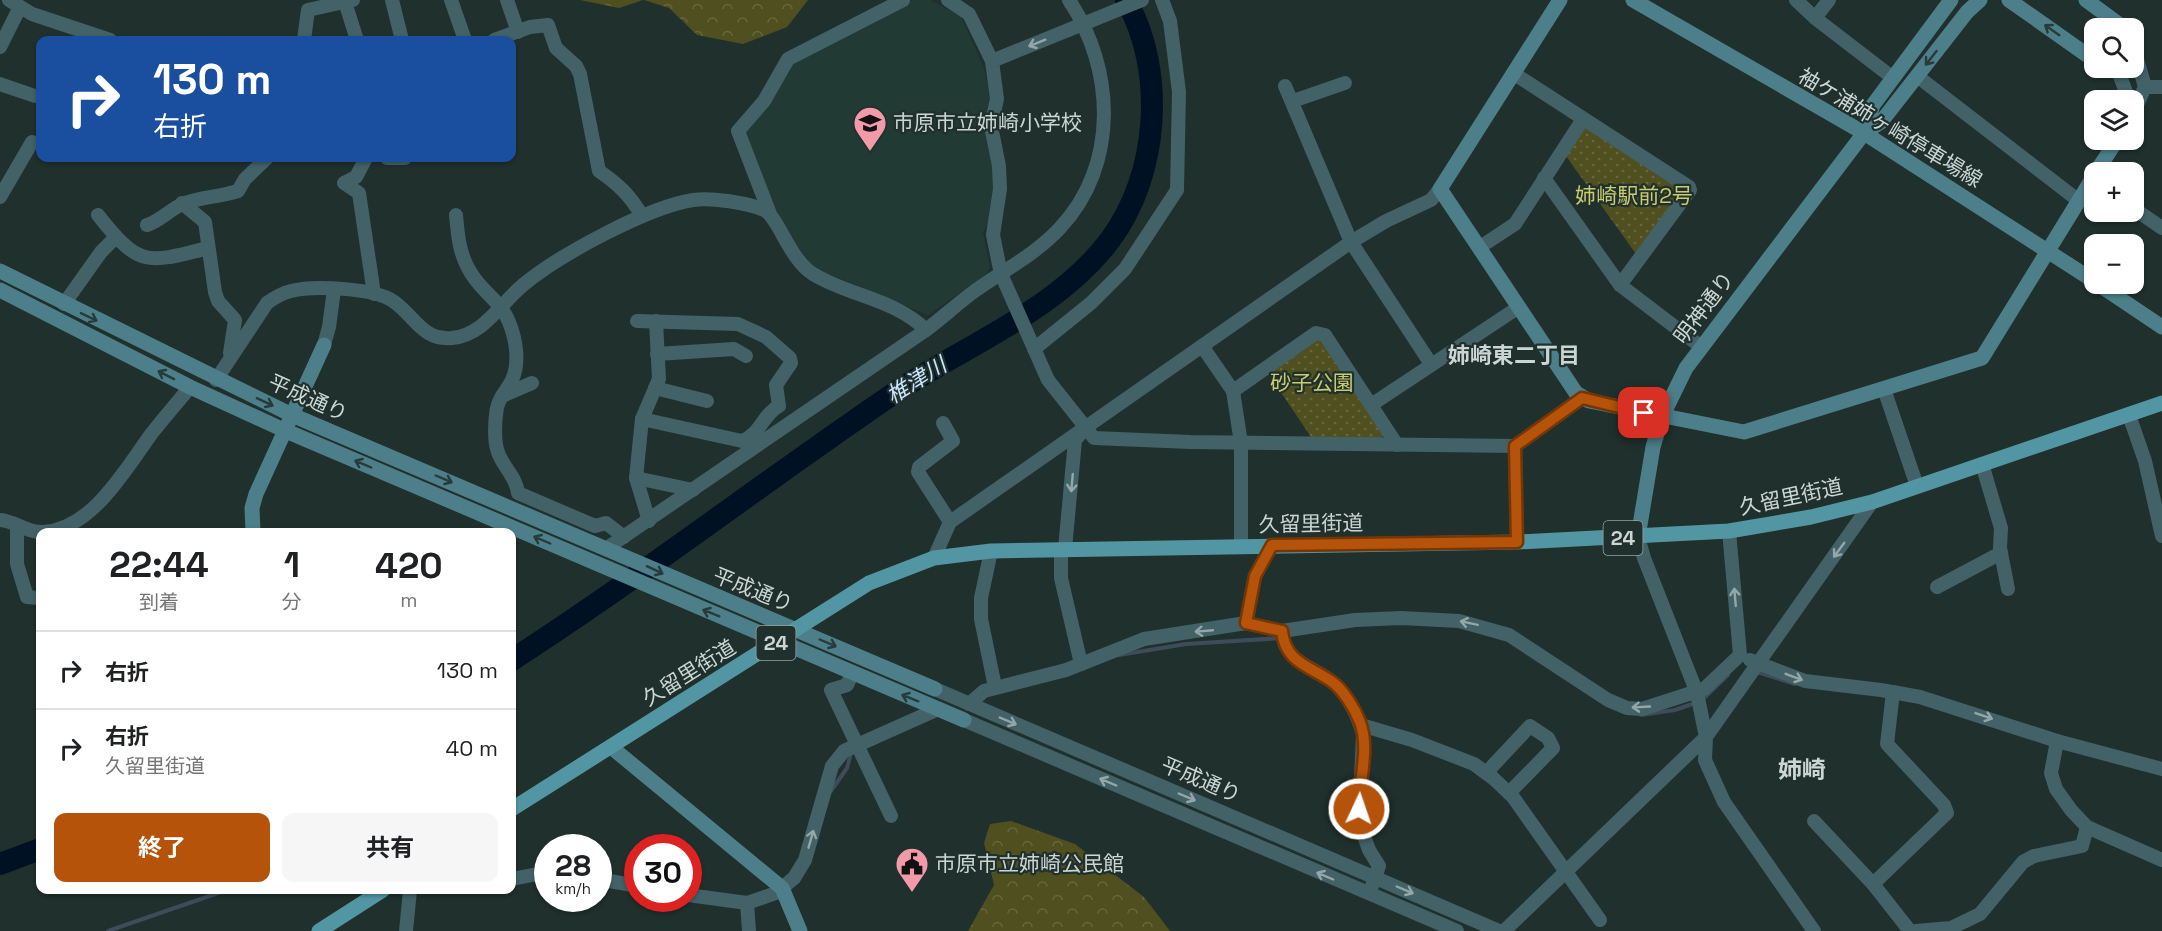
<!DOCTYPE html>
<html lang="ja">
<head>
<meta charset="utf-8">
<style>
  :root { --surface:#fff; --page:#f6f6f6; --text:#202124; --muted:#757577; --line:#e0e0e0; --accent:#b45309 }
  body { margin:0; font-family:"Space Grotesk","Noto Sans JP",sans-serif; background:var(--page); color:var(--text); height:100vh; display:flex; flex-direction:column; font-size:22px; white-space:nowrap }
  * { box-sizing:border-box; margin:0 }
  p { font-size:20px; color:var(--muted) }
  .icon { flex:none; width:33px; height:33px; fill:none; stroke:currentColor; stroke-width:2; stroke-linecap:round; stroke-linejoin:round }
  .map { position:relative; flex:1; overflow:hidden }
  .drawer { position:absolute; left:36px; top:528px; width:480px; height:366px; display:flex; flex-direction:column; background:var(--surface); border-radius:12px; box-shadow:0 2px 4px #0004 }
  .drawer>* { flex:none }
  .banner { position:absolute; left:36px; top:36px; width:480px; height:126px; border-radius:12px; box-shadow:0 2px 4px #0004; background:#1a4fa0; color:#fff; overflow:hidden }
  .fabs { position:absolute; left:2084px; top:18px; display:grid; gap:12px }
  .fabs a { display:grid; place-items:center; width:60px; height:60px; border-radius:12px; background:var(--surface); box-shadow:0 2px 4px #0004; font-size:30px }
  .speed { position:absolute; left:534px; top:834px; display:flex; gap:12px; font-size:30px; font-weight:700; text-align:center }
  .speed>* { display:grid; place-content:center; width:78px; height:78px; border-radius:50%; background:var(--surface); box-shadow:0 2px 4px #0004; line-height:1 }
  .speed small { font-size:15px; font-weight:400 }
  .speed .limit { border:9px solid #d22; background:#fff; color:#111 }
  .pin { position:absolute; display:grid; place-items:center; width:51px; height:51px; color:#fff; margin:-26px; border-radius:12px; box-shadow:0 3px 9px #0006 }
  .me { position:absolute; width:66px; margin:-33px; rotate:3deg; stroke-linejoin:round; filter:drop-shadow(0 0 4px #0008) }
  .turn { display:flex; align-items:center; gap:21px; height:126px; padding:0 18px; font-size:27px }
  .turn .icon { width:78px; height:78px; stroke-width:2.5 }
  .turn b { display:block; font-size:42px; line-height:51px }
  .eta { display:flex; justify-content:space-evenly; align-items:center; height:102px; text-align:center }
  .eta b { font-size:36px; font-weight:700; line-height:42px }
  .primary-button { display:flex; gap:12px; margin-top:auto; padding:12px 18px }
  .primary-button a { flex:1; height:69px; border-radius:12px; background:var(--accent); color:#fff; font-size:24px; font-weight:700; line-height:69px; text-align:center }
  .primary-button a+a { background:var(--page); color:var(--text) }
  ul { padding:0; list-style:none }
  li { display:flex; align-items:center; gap:18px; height:78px; padding:0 18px; border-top:2px solid var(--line) }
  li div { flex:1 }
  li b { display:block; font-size:22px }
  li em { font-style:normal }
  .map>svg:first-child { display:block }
  .built { fill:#223a34 }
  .grass { fill:url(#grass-dots) }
  .forest { fill:url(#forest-crowns) }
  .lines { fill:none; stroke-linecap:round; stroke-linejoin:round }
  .stream { stroke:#3d4c58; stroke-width:4 }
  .river { stroke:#001124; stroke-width:22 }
  .street { stroke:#426268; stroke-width:14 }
  .secondary { stroke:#4c7f89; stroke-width:15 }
  .primary { stroke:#5396a3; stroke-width:15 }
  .oneway { stroke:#273c3a }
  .oneway2 { stroke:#94a7a8 }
  .route-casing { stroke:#753606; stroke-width:15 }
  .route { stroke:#b45309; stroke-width:10 }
  .labels { text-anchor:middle; stroke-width:4.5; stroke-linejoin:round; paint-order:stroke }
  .shield { fill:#20302c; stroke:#98a4a0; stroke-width:1.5 }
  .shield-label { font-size:20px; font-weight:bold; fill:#cbd5d2 }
  .poi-label { font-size:21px; fill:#cbd5d2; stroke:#20302c; text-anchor:start }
  .street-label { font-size:21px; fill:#cbd5d2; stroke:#20302c }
  .park-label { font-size:21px; fill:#c9cb71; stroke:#20302c }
  .neighbourhood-label { font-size:22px; font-weight:bold; fill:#cbd5d2; stroke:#20302c }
  .water-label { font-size:22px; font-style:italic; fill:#c9e5fe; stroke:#20302c }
  .quarter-label { font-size:24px; font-weight:bold; fill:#cbd5d2; stroke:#20302c }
</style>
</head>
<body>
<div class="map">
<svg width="2162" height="931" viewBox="0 0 2162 931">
  <defs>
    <pattern id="grass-dots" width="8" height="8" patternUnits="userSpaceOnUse" patternTransform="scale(1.5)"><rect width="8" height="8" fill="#4f4f1f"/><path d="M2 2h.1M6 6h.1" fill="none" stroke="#67673f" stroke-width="1.8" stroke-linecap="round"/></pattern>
    <pattern id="forest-crowns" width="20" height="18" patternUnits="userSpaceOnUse" patternTransform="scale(1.5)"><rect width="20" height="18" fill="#4f4f1f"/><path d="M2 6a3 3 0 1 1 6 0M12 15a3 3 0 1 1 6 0" fill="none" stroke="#67673f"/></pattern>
  </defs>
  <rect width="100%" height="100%" fill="#20302c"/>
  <!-- built -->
  <path class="built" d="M913,0H930L961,16L984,68L990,97L985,127L995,171L990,222L983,232L990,267L987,274L928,315L812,267L784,233L743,127L794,60Z"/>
  <!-- grass -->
  <g class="grass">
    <path d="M1588,128L1680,186L1681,192L1636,254L1566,156L1583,129Z"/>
    <path d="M1316,339L1322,340L1384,434L1381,439L1311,437L1268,373Z"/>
  </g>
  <!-- forest -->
  <g class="forest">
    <path d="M580,0H643L619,8Z"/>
    <path d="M644,0H808L787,27L743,44L697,35L669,8Z"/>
    <path d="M1011,821L1075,844L1144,897L1170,931H968L994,885L984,843L990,824Z"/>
  </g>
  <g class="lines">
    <!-- stream -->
    <g class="stream">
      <path d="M1119,655L1186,644L1282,638"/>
      <path d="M1757,672L1795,684"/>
      <path d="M1702,700L1728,675"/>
      <path d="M1641,715L1675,710L1695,703"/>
      <path d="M831,791L847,768L851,753"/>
      <path d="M108,931L227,890"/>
    </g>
    <!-- river -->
    <g class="river">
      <path d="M512,660C642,576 765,481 893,394C965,345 1057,311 1110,240C1159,175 1166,70 1126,0"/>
      <path d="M0,864L40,849"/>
    </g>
    <!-- street -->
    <g class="street">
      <path d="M9,0L32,14L110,40"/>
      <path d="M392,0L402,40"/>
      <path d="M451,0L465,40"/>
      <path d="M507,0L518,32"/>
      <path d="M948,0L969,14L992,61L997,99L991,126L999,166L1000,189L993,235L1001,274L1048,380L1094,438L1190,442L1515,446L1582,398"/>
      <path d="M1796,0L1815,18L1893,78"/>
      <path d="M345,2L357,40"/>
      <path d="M1815,18L1829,0"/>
      <path d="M304,40L308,10L353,0"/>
      <path d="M494,40L530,27L548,25L556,48L576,66L580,74L599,171C618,184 630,195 642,216"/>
      <path d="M2133,45L2145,87L2133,114"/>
      <path d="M0,47L20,7"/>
      <path d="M992,61L1142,0"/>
      <path d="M2117,68L2129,100"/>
      <path d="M1513,73L1689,187L1690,190L1620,285"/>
      <path d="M1917,76L2079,201"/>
      <path d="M0,84L35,96"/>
      <path d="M1285,86L1351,242L1431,364"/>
      <path d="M2145,87H2162"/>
      <path d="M1293,101L1345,83"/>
      <path d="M366,158L356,177L344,183L359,193L374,294"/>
      <path d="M387,158H405"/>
      <path d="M1544,178L1620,285L1700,346"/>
      <path d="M0,197L32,142"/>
      <path d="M182,203L205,222L215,292L218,301L235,320L230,353"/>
      <path d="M2133,208L2162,228"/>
      <path d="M770,214L738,131L764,101L788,59L903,0"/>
      <path d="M98,215C139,267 146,264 208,248"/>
      <path d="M456,215C458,239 460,259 475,279C486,294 502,304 509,322C516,339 520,363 512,380C508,389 499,397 497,408C495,418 494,439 497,449C501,466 516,475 518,493L595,526L606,523L624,537"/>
      <path d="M147,225C162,220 171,208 185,203C200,197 220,197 238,191L245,179L267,158"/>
      <path d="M1480,247L1515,224L1583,119"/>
      <path d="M64,304L101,252L116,237"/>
      <path d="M637,321L738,324L766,337L790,358L791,363L776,385L779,406C763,414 761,434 742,441L642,419"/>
      <path d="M324,345L329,327L334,290"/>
      <path d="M1202,346L1233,391L1241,443V546"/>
      <path d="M1034,349L1091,303L1125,269L1177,190L1179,92L1170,21L1162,0"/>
      <path d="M657,354L734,349L746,356"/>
      <path d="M216,380L267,303C274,298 282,293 291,291C313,285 374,288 393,301C414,315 422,341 452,338C484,335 501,303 523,285C559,255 648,207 693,200C710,197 749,203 764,210C778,216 789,259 813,274C849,296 895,299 926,330"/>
      <path d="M655,388L707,401"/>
      <path d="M1884,389L1917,486"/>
      <path d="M1233,391L1316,333L1325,335L1397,445"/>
      <path d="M502,396L532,383"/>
      <path d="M1371,405L1519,307"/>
      <path d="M2129,415L2145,461L2162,536"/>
      <path d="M943,423L953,441L919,467L918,472L950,522"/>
      <path d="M1515,446L1517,542"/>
      <path d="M1982,464L2001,528L2000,548L2008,589"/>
      <path d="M636,478L693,490"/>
      <path d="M0,520C15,521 27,533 43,532C92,530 126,468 152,433C164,418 177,403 190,387"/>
      <path d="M649,521L636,478L642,419L659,379L656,321"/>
      <path d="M17,526V564L27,597L40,598"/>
      <path d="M1729,531L1740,655"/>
      <path d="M1638,537L1644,558L1697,693L1706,737L1705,760L1724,802L1814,931"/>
      <path d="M607,548L926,330C942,318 956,305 972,293C1001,272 1035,255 1060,228C1119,165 1115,69 1069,0"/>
      <path d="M1061,549V578L1081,664"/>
      <path d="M1065,549L1075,440L1082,432"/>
      <path d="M991,551L981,598V619L995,687"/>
      <path d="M934,558L950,522L1351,242L1386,221L1431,200L1440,189"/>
      <path d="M1937,587L2001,553"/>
      <path d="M1246,623L1255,576L1272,545"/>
      <path d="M1282,631C1285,666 1315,665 1336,685C1349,698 1358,717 1363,734L1359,822L1369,850L1379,866L1372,886"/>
      <path d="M1750,660L1805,681L1881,690L1920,697L2057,741L2162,769"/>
      <path d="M852,674L847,685L831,690L891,816"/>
      <path d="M935,689L1499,931"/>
      <path d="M969,704L984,691L1066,670L1144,639L1246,623L1282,631L1355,620L1401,618L1459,621L1509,635L1608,700L1627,708L1642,709L1704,689L1740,655"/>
      <path d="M964,720L1457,931"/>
      <path d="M1361,725L1412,740L1474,764L1493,778L1513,797L1600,920"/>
      <path d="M2057,741L2051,773L2056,789L2071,810L2087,827L2162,860"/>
      <path d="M1486,773L1530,726L1548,738L1553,748L1509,793"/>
      <path d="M1814,821L1873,884L1910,931"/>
      <path d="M512,879L548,872"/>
      <path d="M598,879L638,886"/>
      <path d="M1873,884L1947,813L1944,805L1887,744L1893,692"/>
      <path d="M688,895L747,903L776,893L794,878L805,860L832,766L844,751L938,709"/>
      <path d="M747,903L749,931"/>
      <path d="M406,931L410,890"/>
      <path d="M1504,931L1706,737L1872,502"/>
      <path d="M1916,931L1951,928L1980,914L2023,862L2034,856L2082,846L2087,827"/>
    </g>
    <!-- secondary -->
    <g class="secondary">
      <path d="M1560,0L1440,189L1576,393L1589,401L1744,432L1982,358L2094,176"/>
      <path d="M1633,0L1864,133L2094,281"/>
      <path d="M1951,0L1873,105L1864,133L1881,122L1967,12L1980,0"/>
      <path d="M2009,0L2094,60"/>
      <path d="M2086,0L2124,28"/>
      <path d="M2096,172L2117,140"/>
      <path d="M0,271L292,415L935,689"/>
      <path d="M2098,284L2162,327"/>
      <path d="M0,290L190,387L286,431L964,720"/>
      <path d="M253,532L252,508L256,494L324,345"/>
      <path d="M1638,537L1653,447L1662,417L1686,368L1864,133"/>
      <path d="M611,747L782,888L800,931"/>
    </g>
    <!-- primary -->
    <g class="primary">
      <path d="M512,809L869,583L934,558L991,551L1517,542L1729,531L1811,517L1872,502L2162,403"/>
      <path d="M319,931L383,890"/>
    </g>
  </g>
  <!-- one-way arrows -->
  <defs><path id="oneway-shaft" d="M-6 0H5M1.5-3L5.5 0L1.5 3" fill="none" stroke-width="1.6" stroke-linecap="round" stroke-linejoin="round" transform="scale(1.5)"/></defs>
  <g class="oneway">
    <use href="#oneway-shaft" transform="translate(2052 30) rotate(-145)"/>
    <use href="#oneway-shaft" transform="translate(1931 58) rotate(128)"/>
    <use href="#oneway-shaft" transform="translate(89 317) rotate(26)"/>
    <use href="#oneway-shaft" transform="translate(166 375) rotate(-153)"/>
    <use href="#oneway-shaft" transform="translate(265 402) rotate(25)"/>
    <use href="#oneway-shaft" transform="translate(363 464) rotate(-157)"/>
    <use href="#oneway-shaft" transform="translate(444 479) rotate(23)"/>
    <use href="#oneway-shaft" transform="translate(542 540) rotate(-157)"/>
    <use href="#oneway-shaft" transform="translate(655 570) rotate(25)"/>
    <use href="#oneway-shaft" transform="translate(711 613) rotate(-158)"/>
    <use href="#oneway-shaft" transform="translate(828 643) rotate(23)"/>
    <use href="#oneway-shaft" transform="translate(910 698) rotate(-158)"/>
  </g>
  <g class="oneway2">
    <use href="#oneway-shaft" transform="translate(1037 43) rotate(158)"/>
    <use href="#oneway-shaft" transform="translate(1072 483) rotate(95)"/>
    <use href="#oneway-shaft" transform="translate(1839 550) rotate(126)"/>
    <use href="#oneway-shaft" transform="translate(1735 597) rotate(-95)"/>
    <use href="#oneway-shaft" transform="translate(1469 623) rotate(-168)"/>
    <use href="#oneway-shaft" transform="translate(1204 631) rotate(175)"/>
    <use href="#oneway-shaft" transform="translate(1794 677) rotate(21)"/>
    <use href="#oneway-shaft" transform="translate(1641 707) rotate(177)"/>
    <use href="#oneway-shaft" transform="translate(1984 716) rotate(19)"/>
    <use href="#oneway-shaft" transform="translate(1008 721) rotate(23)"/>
    <use href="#oneway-shaft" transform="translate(1108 782) rotate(-157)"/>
    <use href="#oneway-shaft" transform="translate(1187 797) rotate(23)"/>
    <use href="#oneway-shaft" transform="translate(811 839) rotate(-74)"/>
    <use href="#oneway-shaft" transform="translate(1325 876) rotate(-157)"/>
    <use href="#oneway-shaft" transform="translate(1405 890) rotate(23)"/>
  </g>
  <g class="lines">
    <defs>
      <path id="route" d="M1359,809C1359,781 1370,748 1360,722C1355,709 1343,689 1331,681C1309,666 1285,662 1282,631L1246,623L1255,576L1272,545L1517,542L1515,446L1582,398L1644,413"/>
    </defs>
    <!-- route casing -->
    <use href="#route" class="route-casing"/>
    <!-- route -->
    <use href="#route" class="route"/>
  </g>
  <!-- icons -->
  <defs>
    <symbol id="school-pin" viewBox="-11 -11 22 30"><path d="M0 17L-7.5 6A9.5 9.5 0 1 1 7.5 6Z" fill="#f39aa9" stroke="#20302c"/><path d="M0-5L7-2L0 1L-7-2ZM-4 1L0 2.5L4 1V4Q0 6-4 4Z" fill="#111"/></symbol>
    <symbol id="civic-pin" viewBox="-11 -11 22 30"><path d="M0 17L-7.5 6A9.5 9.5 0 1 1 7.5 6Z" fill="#f39aa9" stroke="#20302c"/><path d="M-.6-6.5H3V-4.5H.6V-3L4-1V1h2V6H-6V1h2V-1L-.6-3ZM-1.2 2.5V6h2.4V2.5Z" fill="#111"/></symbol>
  </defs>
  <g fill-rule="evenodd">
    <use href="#school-pin" x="851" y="104" width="38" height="52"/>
    <use href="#civic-pin" x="893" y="845" width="38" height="52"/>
  </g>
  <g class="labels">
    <!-- shield labels -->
    <g class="shield">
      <rect x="1603.5" y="521" width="39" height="34" rx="4.5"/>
      <rect x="756.5" y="626" width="39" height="34" rx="4.5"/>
    </g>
    <g class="shield-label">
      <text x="1623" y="545">24</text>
      <text x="776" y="650">24</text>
    </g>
    <!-- poi labels -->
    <g class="poi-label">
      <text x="893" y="130">市原市立姉崎小学校</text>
      <text x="935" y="871">市原市立姉崎公民館</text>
    </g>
    <!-- street labels -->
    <g class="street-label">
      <text transform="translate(1890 128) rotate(31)" y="7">袖ケ浦姉ヶ崎停車場線</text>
      <text transform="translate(1704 308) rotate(-53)" y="7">明神通り</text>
      <text transform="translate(308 398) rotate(24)" y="7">平成通り</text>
      <text transform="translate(1791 497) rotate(-12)" y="7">久留里街道</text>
      <text transform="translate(1311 524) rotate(-1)" y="7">久留里街道</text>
      <text transform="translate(753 590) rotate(22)" y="7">平成通り</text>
      <text transform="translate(689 673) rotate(-32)" y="7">久留里街道</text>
      <text transform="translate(1201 780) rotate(23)" y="7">平成通り</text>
    </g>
    <!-- park labels -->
    <g class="park-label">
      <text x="1634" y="203">姉崎駅前2号</text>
      <text x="1312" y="390">砂子公園</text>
    </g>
    <!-- neighbourhood labels -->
    <g class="neighbourhood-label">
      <text x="1514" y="363">姉崎東二丁目</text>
    </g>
    <!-- water labels -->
    <g class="water-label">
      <text transform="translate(916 380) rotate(-32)" y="8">椎津川</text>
    </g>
    <!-- quarter labels -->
    <g class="quarter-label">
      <text x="1802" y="778">姉崎</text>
    </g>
  </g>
</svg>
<div class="fabs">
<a><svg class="icon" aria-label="search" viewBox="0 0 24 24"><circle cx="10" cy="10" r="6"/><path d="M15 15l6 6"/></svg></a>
<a><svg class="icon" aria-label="layers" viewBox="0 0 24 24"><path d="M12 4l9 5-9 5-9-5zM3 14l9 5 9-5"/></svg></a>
<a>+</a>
<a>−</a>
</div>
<div class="speed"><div>28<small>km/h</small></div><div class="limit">30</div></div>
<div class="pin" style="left:1644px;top:413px;background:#d93025"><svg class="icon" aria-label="arrive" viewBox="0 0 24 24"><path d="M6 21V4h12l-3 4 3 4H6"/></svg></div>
<svg class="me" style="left:1359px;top:809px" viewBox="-20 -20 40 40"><circle r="17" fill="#b45309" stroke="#fff" stroke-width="3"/><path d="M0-11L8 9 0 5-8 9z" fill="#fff"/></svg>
<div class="banner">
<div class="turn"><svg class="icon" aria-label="right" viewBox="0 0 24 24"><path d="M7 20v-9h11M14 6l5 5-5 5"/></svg><div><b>130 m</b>右折</div></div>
</div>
<section class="drawer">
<div class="eta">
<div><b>22:44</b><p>到着</p></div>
<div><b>1</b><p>分</p></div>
<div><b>420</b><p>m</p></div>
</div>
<ul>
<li><svg class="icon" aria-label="right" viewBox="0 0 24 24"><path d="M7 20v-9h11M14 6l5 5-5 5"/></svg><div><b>右折</b></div><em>130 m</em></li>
<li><svg class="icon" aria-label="right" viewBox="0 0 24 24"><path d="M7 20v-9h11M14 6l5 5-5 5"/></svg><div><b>右折</b><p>久留里街道</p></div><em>40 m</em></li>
</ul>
<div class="primary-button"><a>終了</a><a>共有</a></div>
</section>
</div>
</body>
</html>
